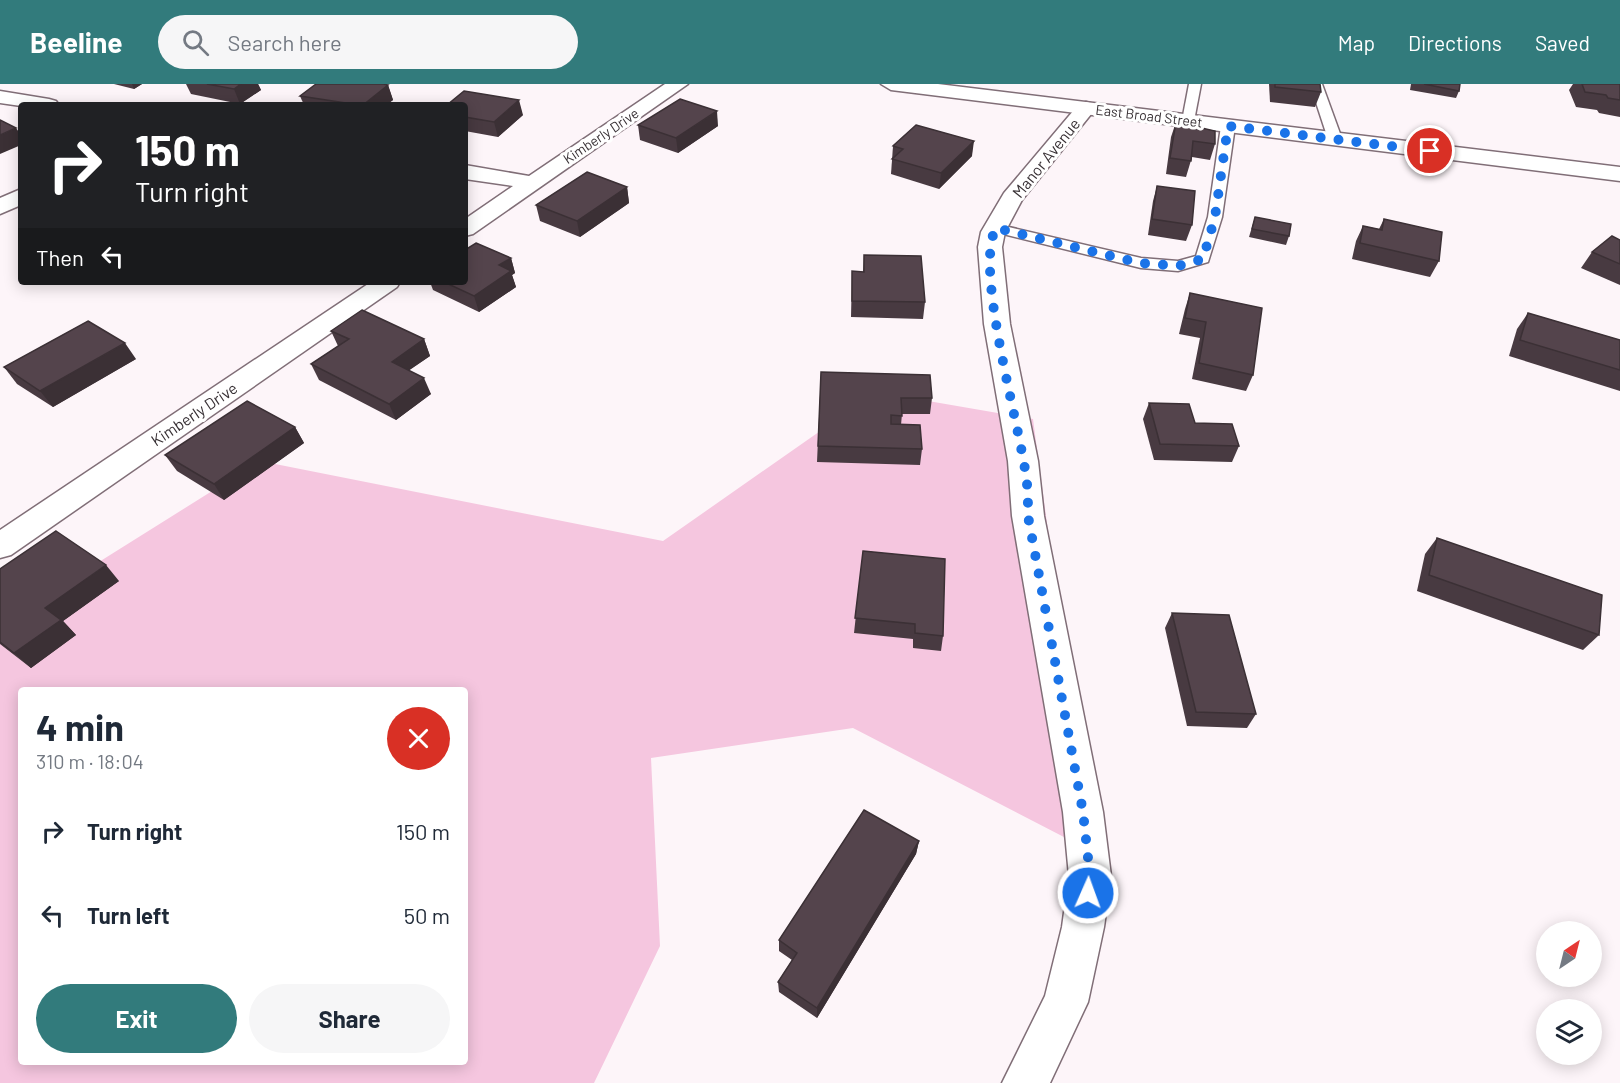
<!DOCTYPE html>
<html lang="en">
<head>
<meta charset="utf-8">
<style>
  :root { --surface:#fff; --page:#f6f6f7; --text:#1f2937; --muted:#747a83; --accent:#327b7c }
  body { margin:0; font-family:Barlow,sans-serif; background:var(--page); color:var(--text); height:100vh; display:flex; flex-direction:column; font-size:22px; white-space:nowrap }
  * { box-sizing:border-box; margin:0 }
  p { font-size:20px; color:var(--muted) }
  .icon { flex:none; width:33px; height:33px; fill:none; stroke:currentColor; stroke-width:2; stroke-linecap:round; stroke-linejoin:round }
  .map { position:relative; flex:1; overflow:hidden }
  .panel { position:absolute; left:18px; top:603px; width:450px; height:378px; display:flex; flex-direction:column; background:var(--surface); border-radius:6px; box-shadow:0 3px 15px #0003 }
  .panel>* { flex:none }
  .top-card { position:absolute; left:18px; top:18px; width:450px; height:183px; border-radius:6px; box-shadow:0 3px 15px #0003; background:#202124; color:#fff; overflow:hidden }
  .needle { width:39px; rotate:35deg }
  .buttons { position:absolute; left:1536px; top:837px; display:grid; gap:12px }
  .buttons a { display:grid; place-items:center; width:66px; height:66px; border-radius:50%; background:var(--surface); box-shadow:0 3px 15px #0003; font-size:30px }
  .pin { position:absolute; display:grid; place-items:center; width:51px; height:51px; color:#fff; margin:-26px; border:3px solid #fff; border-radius:50%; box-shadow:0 2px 6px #0007 }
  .me { position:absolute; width:66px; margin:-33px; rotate:2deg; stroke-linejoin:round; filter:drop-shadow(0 0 4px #0008) }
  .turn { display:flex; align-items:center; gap:21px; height:126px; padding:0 18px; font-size:27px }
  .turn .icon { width:78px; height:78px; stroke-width:2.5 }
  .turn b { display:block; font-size:42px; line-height:51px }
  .then { display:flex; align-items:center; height:57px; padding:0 18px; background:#0003; gap:12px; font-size:22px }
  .round { display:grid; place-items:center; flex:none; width:63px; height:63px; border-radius:32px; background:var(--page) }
  .summary { display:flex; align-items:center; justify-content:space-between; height:102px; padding:0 18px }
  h1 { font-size:36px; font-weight:700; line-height:45px }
  .button { display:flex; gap:12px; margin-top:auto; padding:12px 18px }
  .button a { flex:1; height:69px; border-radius:36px; background:var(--accent); color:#fff; font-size:24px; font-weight:700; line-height:69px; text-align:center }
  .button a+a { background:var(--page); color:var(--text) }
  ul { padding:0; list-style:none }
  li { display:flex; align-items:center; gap:18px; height:84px; padding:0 18px }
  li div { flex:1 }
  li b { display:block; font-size:22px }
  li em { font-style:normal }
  header { display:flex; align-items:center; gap:36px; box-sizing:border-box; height:84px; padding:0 30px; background:var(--accent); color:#fff }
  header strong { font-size:28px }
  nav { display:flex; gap:33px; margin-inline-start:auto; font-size:21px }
  .search { width:420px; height:54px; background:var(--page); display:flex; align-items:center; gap:15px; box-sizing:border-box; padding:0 21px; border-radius:33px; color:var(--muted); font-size:22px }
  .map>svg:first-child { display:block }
  .green { fill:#f5c6df; fill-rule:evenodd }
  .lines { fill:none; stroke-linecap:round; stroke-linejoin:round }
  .service-casing { stroke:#806e77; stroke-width:3 }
  .minor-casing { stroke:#806e77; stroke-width:3 }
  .primary-casing { stroke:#806e77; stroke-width:3 }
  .service { fill:#fff; fill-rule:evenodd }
  .minor { fill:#fff; fill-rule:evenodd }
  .primary { fill:#fff; fill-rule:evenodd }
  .wall { fill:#483a41 }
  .shaded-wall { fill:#3b3035 }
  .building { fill:#54444c; stroke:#3b3035; stroke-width:1.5 }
  .route { stroke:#1a73e8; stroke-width:10; stroke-dasharray:0 18 }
  .labels { text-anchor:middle; stroke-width:6; stroke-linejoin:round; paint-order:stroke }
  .far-street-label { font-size:14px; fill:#383135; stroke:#fff }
  .street-label { font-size:16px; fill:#383135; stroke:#fff }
</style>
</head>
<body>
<header>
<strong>Beeline</strong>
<div class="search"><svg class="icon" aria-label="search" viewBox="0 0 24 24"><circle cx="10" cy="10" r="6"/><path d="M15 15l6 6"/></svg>Search here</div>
<nav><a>Map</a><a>Directions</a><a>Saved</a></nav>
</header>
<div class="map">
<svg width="1620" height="999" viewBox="0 0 1620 999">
  <rect width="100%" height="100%" fill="#fdf5f9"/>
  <!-- green -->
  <path class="green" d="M876,308L1033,335L1091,767L853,644L651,674L660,862L594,999H0V540L260,377L663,457ZM21,606H465V978H21Z"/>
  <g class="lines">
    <defs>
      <g id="service">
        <path d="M1189,0H1201L1194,37L1188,41L1182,37Z"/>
        <path d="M1310,0H1322L1342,55L1340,58L1335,59L1328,55Z"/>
        <path d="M1228,38L1235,42L1222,133L1208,178L1178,187L1141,184L991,147L989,144L996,140L1141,174L1178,177L1196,172L1208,133L1221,42Z"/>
      </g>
      <g id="minor">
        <path d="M665,0H688L473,150L465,152V135L513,102L465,95V81L529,92Z"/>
        <path d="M0,7L49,15L56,17L59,21L21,22L0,19Z"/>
        <path d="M1086,18L1093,20L1096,24L1022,116L1005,148L1002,163L1010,240L1038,377L1044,432L1103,728L1111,792L1104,843L1088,918L1050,999H1002L1045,912L1062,843L1069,792L1063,728L1012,432L1008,377L984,240L978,163L981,148L1004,109L1079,20Z"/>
        <path d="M21,105V121L0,130V114Z"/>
        <path d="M371,198H400L397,203L11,471L0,474V446Z"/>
      </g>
      <path id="primary" d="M881,0H938L1620,83V97L891,6Z"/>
    </defs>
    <!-- service casing -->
    <use href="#service" class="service-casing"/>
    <!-- minor casing -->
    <use href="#minor" class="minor-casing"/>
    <!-- primary casing -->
    <use href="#primary" class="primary-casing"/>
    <!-- service -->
    <use href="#service" class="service"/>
    <!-- minor -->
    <use href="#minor" class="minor"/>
    <!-- primary -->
    <use href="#primary" class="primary"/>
  </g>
  <!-- wall -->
  <g class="wall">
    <path d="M114,0H142L134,5Z"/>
    <path d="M186,0H258L261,6L240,20L191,10Z"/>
    <path d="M1269,0H1320L1321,8L1315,23L1270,18Z"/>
    <path d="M1411,0H1460L1459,7L1456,14L1410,6Z"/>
    <path d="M1573,0H1620V33L1599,29L1597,26L1576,23L1569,6Z"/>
    <path d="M388,1L393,16L386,21H304L300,12Z"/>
    <path d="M465,21L523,31L498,53L465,47Z"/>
    <path d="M1176,38L1215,60L1210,76L1192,73L1186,93L1166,90L1171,53Z"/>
    <path d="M638,41L718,42L678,69L640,56Z"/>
    <path d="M893,62L972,72L939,105L891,90Z"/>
    <path d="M1157,102L1192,141L1186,157L1148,151L1153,117Z"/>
    <path d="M627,103L629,119L580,153L540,137L536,121Z"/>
    <path d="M1255,133L1289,152L1286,161L1249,153Z"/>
    <path d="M1384,135L1439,177L1430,193L1352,175L1356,157L1363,142L1379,145Z"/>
    <path d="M1620,156V201L1581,184L1592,168Z"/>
    <path d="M864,171L925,218L923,235L851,233L852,187L863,188Z"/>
    <path d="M511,174L515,189L512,191L516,203L479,228L433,206L430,198H465Z"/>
    <path d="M1190,209L1253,291L1246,307L1192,295L1200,254L1179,250L1185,225Z"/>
    <path d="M1528,229L1620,256V307L1509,272L1517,245Z"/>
    <path d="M331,247L424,255L430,272L409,286L431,310L396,336L319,296L311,280L338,262Z"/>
    <path d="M136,275L53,323L17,300L4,283Z"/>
    <path d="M821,288L932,314L930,330H902L901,341L922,365L920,381L817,378Z"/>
    <path d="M1149,319L1195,339L1239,362L1232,378L1154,376L1143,335Z"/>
    <path d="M295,343L304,359L224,416L177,387L165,371Z"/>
    <path d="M1437,454L1599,551L1583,566L1417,507L1425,470Z"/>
    <path d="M863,467L943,552L941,567L913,564V555L854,549Z"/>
    <path d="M0,485L119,497L63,537L76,551L31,584L0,560Z"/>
    <path d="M1172,529L1256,630L1247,644L1187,642L1165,544Z"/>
    <path d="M919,757L916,770L817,934L779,908L778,898L792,876L779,867V856Z"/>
  </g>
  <!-- shaded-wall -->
  <g class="shaded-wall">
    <path d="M132,0H142L134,5Z"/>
    <path d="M241,0H258L261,6L240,20L234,5Z"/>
    <path d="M388,1L393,16L386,21H363Z"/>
    <path d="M519,16L523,31L498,53L494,38Z"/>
    <path d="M717,27L718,42L678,69L676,54Z"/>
    <path d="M16,44L21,51V61L0,70V51Z"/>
    <path d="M974,57L972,72L939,105L941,89Z"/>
    <path d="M627,103L629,119L580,153L577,137Z"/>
    <path d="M511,174L515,189L512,191L516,203L479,228L474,212L499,181Z"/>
    <path d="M424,255L430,272L398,294L392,278Z"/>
    <path d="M125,259L136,275L53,323L40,307Z"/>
    <path d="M424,294L431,310L396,336L389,320Z"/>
    <path d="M295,343L304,359L224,416L214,400Z"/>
    <path d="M106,481L119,497L63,537L76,551L31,584L14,569L45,524Z"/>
    <path d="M919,757L916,770L817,934V924Z"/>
  </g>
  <!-- building -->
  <g class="building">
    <path d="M207,0H241L234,5Z"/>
    <path d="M316,0H383L388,1L363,21H359L300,12Z"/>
    <path d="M1275,0H1320L1321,8L1275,3Z"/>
    <path d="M1424,0H1460L1459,7Z"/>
    <path d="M1582,0H1620V16L1608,14L1606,11L1585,8Z"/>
    <path d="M464,7L519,16L494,38L465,33V21H447Z"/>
    <path d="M680,15L717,27L676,54L638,41Z"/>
    <path d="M0,36L16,44L0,51Z"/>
    <path d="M1176,38L1215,47V60L1193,57L1191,77L1170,74Z"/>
    <path d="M916,41L974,57L941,89L892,75L903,65L893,62Z"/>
    <path d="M587,88L627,103L577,137L536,121Z"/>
    <path d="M1157,102L1195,107L1192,141L1152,135Z"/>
    <path d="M1255,133L1291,140L1289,152L1252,145Z"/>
    <path d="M1384,135L1442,148L1439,177L1360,159L1363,142L1382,146Z"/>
    <path d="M1612,152L1620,156V180L1592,168Z"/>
    <path d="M476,159L511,174L499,181L511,187L474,212L444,198H465V166Z"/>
    <path d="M864,171L921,172L925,218L852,217V187L864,188Z"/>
    <path d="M1190,209L1262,224L1253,291L1199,279L1206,238L1185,234Z"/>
    <path d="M362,226L424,255L392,278L424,294L389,320L311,280L349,255L331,247Z"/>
    <path d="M1528,229L1620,256V286L1520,256Z"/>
    <path d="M88,237L125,259L40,307L4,283Z"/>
    <path d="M821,288L930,291L932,314H901L902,332L891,331V340L920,341L922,365L818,362Z"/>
    <path d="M247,317L295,343L214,400L165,371Z"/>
    <path d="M1149,319L1189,320L1195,339L1232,340L1239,362L1160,360Z"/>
    <path d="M56,447L106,481L45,524L61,536L14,569L0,558V485Z"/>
    <path d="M1437,454L1602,511L1599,551L1429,491Z"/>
    <path d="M863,467L945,475L943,552L915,549V540L855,534Z"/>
    <path d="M1172,529L1229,531L1256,630L1196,628Z"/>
    <path d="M864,726L919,757L817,924L778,898L797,869L779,856Z"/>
  </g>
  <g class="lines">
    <!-- route -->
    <path class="route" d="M1088,809L1090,792L1083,728L1028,432C1028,422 1028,411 1027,400C1022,347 973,185 996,144L1140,179L1178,182L1203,175L1215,133L1228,42L1430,67"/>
  </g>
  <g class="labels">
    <!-- far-street labels -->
    <g class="far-street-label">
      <text transform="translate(1149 32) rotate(7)" y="5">East Broad Street</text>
      <text transform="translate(601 52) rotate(-34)" y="5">Kimberly Drive</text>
    </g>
    <!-- street labels -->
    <g class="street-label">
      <text transform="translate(1046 74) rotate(-51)" y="6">Manor Avenue</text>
      <text transform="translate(194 330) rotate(-34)" y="6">Kimberly Drive</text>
    </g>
  </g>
</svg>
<div class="buttons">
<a><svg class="needle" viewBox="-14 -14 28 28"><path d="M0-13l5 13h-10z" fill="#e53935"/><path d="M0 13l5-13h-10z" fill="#747a83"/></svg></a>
<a><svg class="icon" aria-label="layers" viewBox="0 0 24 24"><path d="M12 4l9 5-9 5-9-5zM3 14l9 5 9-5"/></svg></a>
</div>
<div class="pin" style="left:1430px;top:67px;background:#d93025"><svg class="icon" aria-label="arrive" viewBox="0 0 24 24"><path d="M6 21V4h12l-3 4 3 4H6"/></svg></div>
<svg class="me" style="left:1088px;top:809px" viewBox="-20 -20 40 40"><circle r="17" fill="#1a73e8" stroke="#fff" stroke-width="3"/><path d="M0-11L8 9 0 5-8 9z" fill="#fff"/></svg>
<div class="top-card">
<div class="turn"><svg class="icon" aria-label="right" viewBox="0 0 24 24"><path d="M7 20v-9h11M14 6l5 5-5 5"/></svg><div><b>150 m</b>Turn right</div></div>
<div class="then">Then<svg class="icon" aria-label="left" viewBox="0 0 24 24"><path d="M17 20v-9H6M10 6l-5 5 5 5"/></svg></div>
</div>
<section class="panel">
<div class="summary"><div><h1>4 min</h1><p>310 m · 18:04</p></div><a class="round" style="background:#d93025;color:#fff"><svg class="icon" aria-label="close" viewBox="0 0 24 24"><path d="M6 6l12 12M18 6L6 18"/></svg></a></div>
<ul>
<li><svg class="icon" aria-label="right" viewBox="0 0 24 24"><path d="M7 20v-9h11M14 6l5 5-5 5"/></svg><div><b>Turn right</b></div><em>150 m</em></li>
<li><svg class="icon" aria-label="left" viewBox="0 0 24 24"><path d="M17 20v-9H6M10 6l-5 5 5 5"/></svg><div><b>Turn left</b></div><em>50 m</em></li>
</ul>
<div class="button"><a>Exit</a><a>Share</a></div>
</section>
</div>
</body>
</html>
